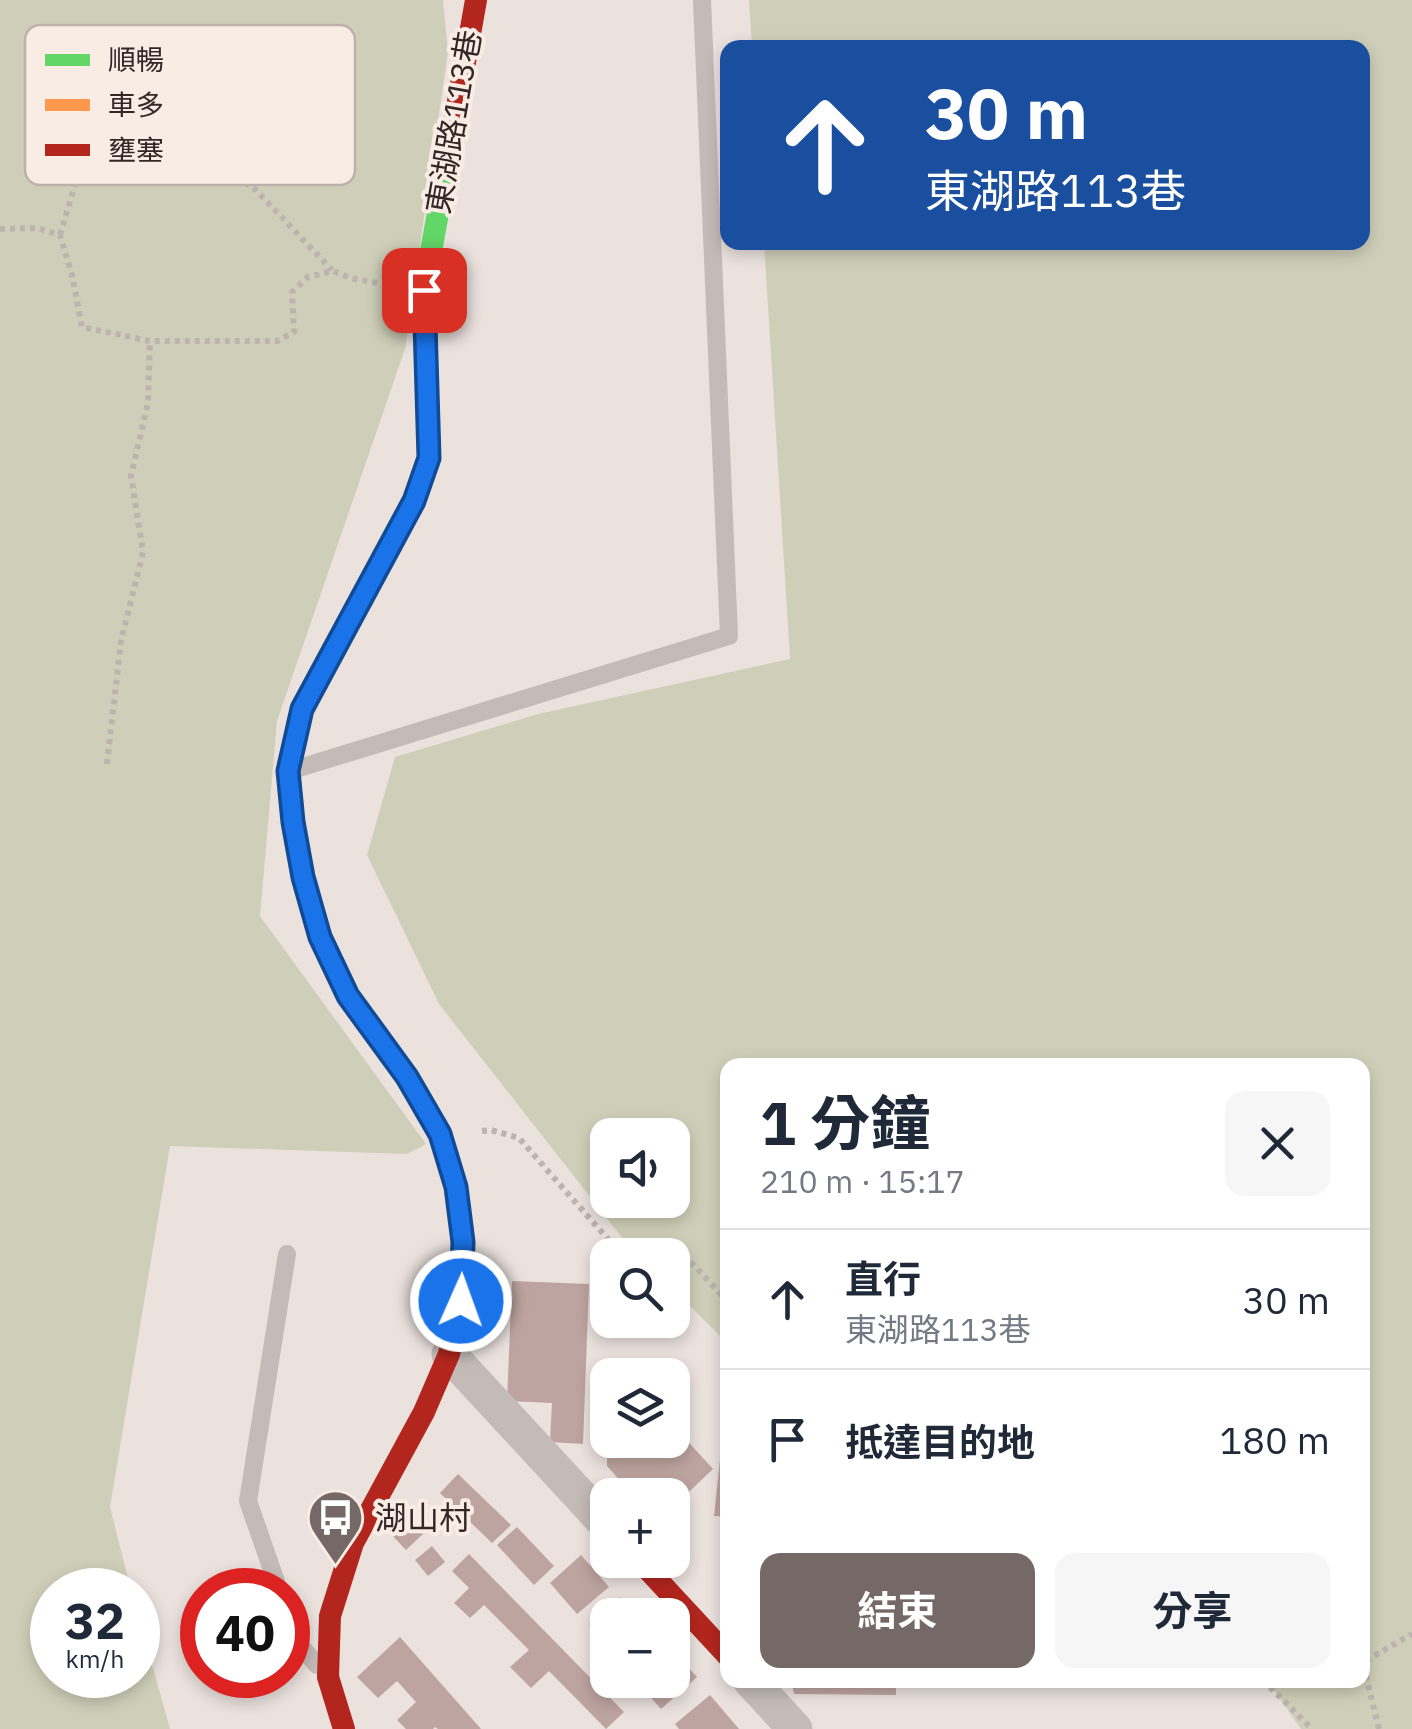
<!DOCTYPE html>
<html lang="zh-TW">
<head>
<meta charset="utf-8">
<style>
  :root { --surface:#fff; --page:#f6f6f7; --text:#1f2937; --muted:#747a83; --line:#e0e1e3; --accent:#746966 }
  body { margin:0; font-family:"IBM Plex Sans","Noto Sans TC",sans-serif; background:var(--page); color:var(--text); height:100vh; display:flex; flex-direction:column; font-size:38px; white-space:nowrap }
  * { box-sizing:border-box; margin:0 }
  p { font-size:32px; color:var(--muted) }
  .icon { flex:none; width:55px; height:55px; fill:none; stroke:currentColor; stroke-width:2; stroke-linecap:round; stroke-linejoin:round }
  .map { position:relative; flex:1; overflow:hidden }
  .drawer { position:absolute; left:720px; top:1058px; width:650px; height:630px; display:flex; flex-direction:column; background:var(--surface); border-radius:20px; box-shadow:0 5px 15px #0003 }
  .drawer>* { flex:none }
  .guide { position:absolute; left:720px; top:40px; width:650px; height:210px; border-radius:20px; box-shadow:0 5px 15px #0003; background:#1a4fa0; color:#fff; overflow:hidden }
  .tools { position:absolute; left:590px; top:1118px; display:grid; gap:20px }
  .tools a { display:grid; place-items:center; width:100px; height:100px; border-radius:20px; background:var(--surface); box-shadow:0 5px 15px #0003; font-size:50px }
  .speed { position:absolute; left:30px; top:1568px; display:flex; gap:20px; font-size:50px; font-weight:700; text-align:center }
  .speed>* { display:grid; place-content:center; width:130px; height:130px; border-radius:50%; background:var(--surface); box-shadow:0 5px 15px #0003; line-height:1 }
  .speed small { font-size:25px; font-weight:400 }
  .speed .limit { border:15px solid #d22; background:#fff; color:#111 }
  .pin { position:absolute; display:grid; place-items:center; width:85px; height:85px; color:#fff; margin:-42px; border-radius:20px; box-shadow:0 5px 15px #0006 }
  .me { position:absolute; width:110px; margin:-55px; rotate:2deg; stroke-linejoin:round; filter:drop-shadow(0 0 8px #0008) }
  .turn { display:flex; align-items:center; gap:35px; height:210px; padding:0 40px; font-size:45px }
  .turn .icon { width:130px; height:130px; stroke-width:2.5 }
  .turn b { display:block; font-size:70px; line-height:85px }
  .round { display:grid; place-items:center; flex:none; width:105px; height:105px; border-radius:20px; background:var(--page) }
  .head { display:flex; align-items:center; justify-content:space-between; height:170px; padding:0 40px }
  h1 { font-size:60px; font-weight:700; line-height:75px }
  .cta { display:flex; gap:20px; margin-top:auto; padding:20px 40px }
  .cta a { flex:1; height:115px; border-radius:20px; background:var(--accent); color:#fff; font-size:40px; font-weight:700; line-height:115px; text-align:center }
  .cta a+a { background:var(--page); color:var(--text) }
  ul { padding:0; list-style:none }
  li { display:flex; align-items:center; gap:30px; height:140px; padding:0 40px; border-top:2px solid var(--line) }
  li div { flex:1 }
  li b { display:block; font-size:38px }
  li em { font-style:normal }
  .map>svg:first-child { display:block }
  .green { fill:#cfcfb9; fill-rule:evenodd }
  .building { fill:#bea4a0 }
  .lines { fill:none; stroke-linecap:round; stroke-linejoin:round }
  .path { stroke:#bdb4b0; stroke-width:6; stroke-dasharray:5 5; stroke-linecap:butt }
  .lane { stroke:#c4bbb8; stroke-width:18 }
  .street { stroke:#c4bbb8; stroke-width:35 }
  .fast { stroke:#63d668; stroke-width:22 }
  .slow { stroke:#ff974d; stroke-width:22 }
  .jam { stroke:#b3261e; stroke-width:22 }
  .route-casing { stroke:#114b97; stroke-width:25 }
  .route { stroke:#1a73e8; stroke-width:18 }
  .labels { text-anchor:middle; stroke-width:8; stroke-linejoin:round; paint-order:stroke }
  .street-label { font-size:32px; fill:#342826; stroke:#f8ece5 }
  .poi-label { font-size:32px; fill:#342826; stroke:#f8ece5; text-anchor:start }
  .key { fill:#f8ece5; stroke:#bdb1ac; stroke-width:2.5 }
  .key-label { font-size:28px; fill:#342826 }
</style>
</head>
<body>
<div class="map">
<svg width="1412" height="1729" viewBox="0 0 1412 1729">
  <rect width="100%" height="100%" fill="#ebe2de"/>
  <!-- green -->
  <g class="green">
    <path d="M0,0H443L448,52L405,349L277,721L260,916L426,1144L407,1154L170,1146L110,1507L131,1590H52V1675H138V1614L170,1729H0Z"/>
    <path d="M749,0H1412V1729H1301L1267,1680H1362V1065H728L727,1343L673,1289L672,1255H638L627,1244L439,1004L367,855L395,757L538,714L790,659L764,243L1362,242V48L752,47ZM608,1135H672V1200H608Z"/>
  </g>
  <!-- building -->
  <g class="building">
    <path d="M512,1281L589,1284L583,1444L550,1442L552,1403L507,1401Z"/>
    <path d="M672,1424L713,1469L672,1508V1495H633L607,1466V1440H672Z"/>
    <path d="M720,1459L728,1460V1517L714,1516Z"/>
    <path d="M458,1474L511,1525L492,1543L440,1493Z"/>
    <path d="M405,1514L423,1534L406,1550L387,1530Z"/>
    <path d="M517,1527L554,1566L534,1585L497,1545Z"/>
    <path d="M432,1546L445,1562L428,1576L415,1560Z"/>
    <path d="M469,1554L624,1712L606,1729L549,1671L531,1688L510,1667L529,1650L484,1605L470,1618L454,1603L469,1588L452,1571Z"/>
    <path d="M581,1555L609,1587L577,1614L550,1583Z"/>
    <path d="M620,1597L636,1615H608V1646L589,1624Z"/>
    <path d="M400,1637L481,1729H438L435,1727L433,1729H406L397,1720L416,1702L397,1681L378,1698L357,1677Z"/>
    <path d="M672,1650L697,1677L661,1709L635,1680H672Z"/>
    <path d="M791,1680H896V1695L794,1694Z"/>
    <path d="M710,1695L739,1729H679L675,1724Z"/>
  </g>
  <g class="lines">
    <!-- path -->
    <g class="path">
      <path d="M0,229L37,228L60,235L72,275L82,327L150,341H277L294,332L292,292L308,277L333,271L351,278L384,284"/>
      <path d="M60,235L86,148L124,136L252,186L332,270"/>
      <path d="M107,764L121,641L143,552L131,476L148,403L150,341"/>
      <path d="M482,1131L491,1130L519,1138L622,1255L677,1247L728,1302"/>
      <path d="M1263,1680L1312,1729"/>
      <path d="M1379,1729L1364,1668L1367,1660L1412,1634"/>
    </g>
    <!-- lane -->
    <g class="lane">
      <path d="M296,769L729,636L702,0"/>
      <path d="M279,1590L248,1501L287,1254"/>
      <path d="M288,1615L296,1641L317,1665"/>
    </g>
    <!-- street -->
    <g class="street">
      <path d="M449,1354L608,1526"/>
      <path d="M750,1680L795,1729"/>
    </g>
    <!-- fast -->
    <path class="fast" d="M369,585L414,501L429,458L424,290L448,158"/>
    <!-- slow -->
    <path class="slow" d="M369,585L302,709L288,771L293,822L303,877L321,937L348,995L407,1077L437,1128"/>
    <!-- jam -->
    <g class="jam">
      <path d="M448,158L476,0"/>
      <path d="M639,1560L728,1656"/>
      <path d="M344,1729L328,1677L330,1616L353,1543L424,1412L449,1354L461,1301L463,1243L456,1187L437,1128"/>
    </g>
  </g>
  <g class="lines">
    <defs>
      <path id="route" d="M424,290L429,458L414,501L302,709L288,771L293,822L303,877L320,937L348,996L407,1077L440,1134L456,1187L463,1242L461,1301"/>
    </defs>
    <!-- route casing -->
    <use href="#route" class="route-casing"/>
    <!-- route -->
    <use href="#route" class="route"/>
  </g>
  <!-- icons -->
  <defs>
    <symbol id="bus-pin" viewBox="-11 -11 22 30"><path d="M0 17L-7.5 6A9.5 9.5 0 1 1 7.5 6Z" fill="#746966" stroke="#f8ece5"/><path d="M-5-6H5V4H4V6H2V4H-2V6H-4V4H-5ZM-3.5-4V0h7V-4ZM-3.5 1.2v1.5H-2V1.2ZM2 1.2v1.5H3.5V1.2Z" fill="#fff"/></symbol>
  </defs>
  <g fill-rule="evenodd">
    <use href="#bus-pin" x="304" y="1486" width="63" height="86"/>
  </g>
  <g class="labels">
    <!-- street labels -->
    <g class="street-label">
      <text transform="translate(454 122) rotate(-80)" y="11">東湖路113巷</text>
    </g>
    <!-- poi labels -->
    <g class="poi-label">
      <text x="375" y="1529">湖山村</text>
    </g>
  </g>
  <!-- legend -->
  <rect x="25" y="25" width="330" height="160" rx="15" class="key"/>
  <rect x="45" y="54" width="45" height="12" fill="#63d668"/>
  <rect x="45" y="99" width="45" height="12" fill="#ff974d"/>
  <rect x="45" y="144" width="45" height="12" fill="#b3261e"/>
  <g class="key-label">
    <text x="108" y="70">順暢</text>
    <text x="108" y="115">車多</text>
    <text x="108" y="160">壅塞</text>
  </g>
</svg>
<div class="tools">
<a><svg class="icon" aria-label="sound" viewBox="0 0 24 24"><path d="M4 9h4l5-4v14l-5-4H4zM17 9q2 3 0 6"/></svg></a>
<a><svg class="icon" aria-label="search" viewBox="0 0 24 24"><circle cx="10" cy="10" r="6"/><path d="M15 15l6 6"/></svg></a>
<a><svg class="icon" aria-label="layers" viewBox="0 0 24 24"><path d="M12 4l9 5-9 5-9-5zM3 14l9 5 9-5"/></svg></a>
<a>+</a>
<a>−</a>
</div>
<div class="speed"><div>32<small>km/h</small></div><div class="limit">40</div></div>
<div class="pin" style="left:424px;top:290px;background:#d93025"><svg class="icon" aria-label="arrive" viewBox="0 0 24 24"><path d="M6 21V4h12l-3 4 3 4H6"/></svg></div>
<svg class="me" style="left:461px;top:1301px" viewBox="-20 -20 40 40"><circle r="17" fill="#1a73e8" stroke="#fff" stroke-width="3"/><path d="M0-11L8 9 0 5-8 9z" fill="#fff"/></svg>
<div class="guide">
<div class="turn"><svg class="icon" aria-label="ahead" viewBox="0 0 24 24"><path d="M12 20V5M6 11l6-6 6 6"/></svg><div><b>30 m</b>東湖路113巷</div></div>
</div>
<section class="drawer">
<div class="head"><div><h1>1 分鐘</h1><p>210 m · 15:17</p></div><a class="round"><svg class="icon" aria-label="close" viewBox="0 0 24 24"><path d="M6 6l12 12M18 6L6 18"/></svg></a></div>
<ul>
<li><svg class="icon" aria-label="ahead" viewBox="0 0 24 24"><path d="M12 20V5M6 11l6-6 6 6"/></svg><div><b>直行</b><p>東湖路113巷</p></div><em>30 m</em></li>
<li><svg class="icon" aria-label="arrive" viewBox="0 0 24 24"><path d="M6 21V4h12l-3 4 3 4H6"/></svg><div><b>抵達目的地</b></div><em>180 m</em></li>
</ul>
<div class="cta"><a>結束</a><a>分享</a></div>
</section>
</div>
</body>
</html>
